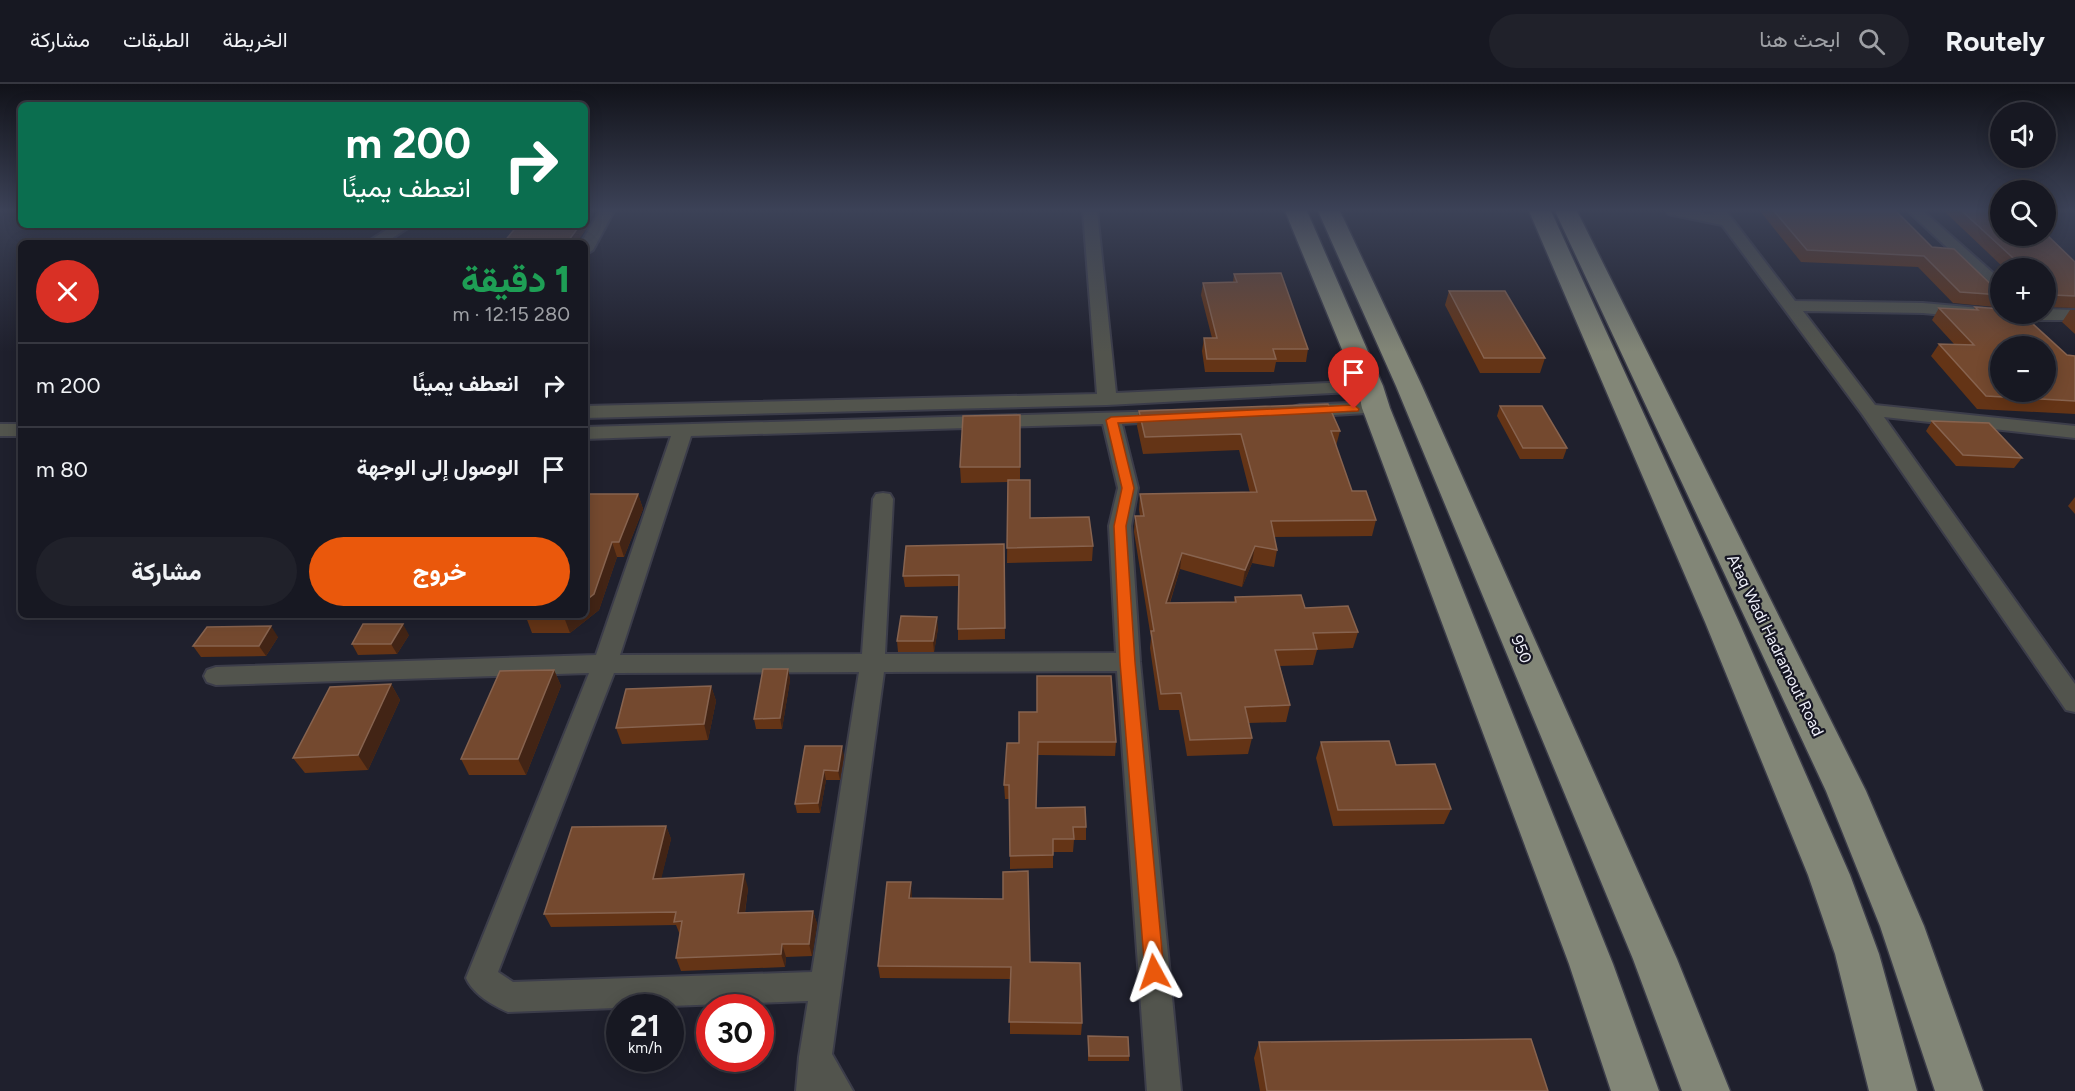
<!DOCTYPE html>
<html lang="ar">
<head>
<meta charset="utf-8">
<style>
  :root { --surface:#171822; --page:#20212a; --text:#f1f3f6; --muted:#9ea0a5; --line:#363740; --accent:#ea580c }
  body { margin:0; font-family:Figtree,Vazirmatn,sans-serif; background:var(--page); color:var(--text); direction:rtl; height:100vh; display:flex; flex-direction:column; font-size:22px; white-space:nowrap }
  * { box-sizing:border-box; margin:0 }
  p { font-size:20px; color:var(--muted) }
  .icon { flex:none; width:33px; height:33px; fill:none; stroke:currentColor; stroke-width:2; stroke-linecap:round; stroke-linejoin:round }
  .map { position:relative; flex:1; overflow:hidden; direction:ltr }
  .sheet { position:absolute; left:18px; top:156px; width:570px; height:378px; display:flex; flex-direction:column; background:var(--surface); border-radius:9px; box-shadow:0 3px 15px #0003,0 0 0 2px var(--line); direction:rtl }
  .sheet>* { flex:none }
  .banner { position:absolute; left:18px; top:18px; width:570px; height:126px; border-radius:9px; box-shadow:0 3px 15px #0003,0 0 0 2px var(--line); direction:rtl; background:#0b6e4f; color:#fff; overflow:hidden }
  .fabs { position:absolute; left:1990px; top:18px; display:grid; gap:12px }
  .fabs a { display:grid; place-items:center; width:66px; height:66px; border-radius:50%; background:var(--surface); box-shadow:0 3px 15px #0003,0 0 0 2px var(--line); font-size:30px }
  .speed { position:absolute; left:606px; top:910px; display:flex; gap:12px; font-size:30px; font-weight:700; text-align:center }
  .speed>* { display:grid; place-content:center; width:78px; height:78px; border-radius:50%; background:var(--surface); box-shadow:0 3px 15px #0003,0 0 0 2px var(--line); line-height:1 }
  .speed small { font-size:15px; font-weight:400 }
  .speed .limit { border:9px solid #d22; background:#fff; color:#111 }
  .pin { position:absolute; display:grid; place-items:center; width:51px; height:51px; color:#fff; margin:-62px -26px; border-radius:50% 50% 50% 0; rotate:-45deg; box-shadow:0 0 6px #0007 }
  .pin .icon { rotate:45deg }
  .me { position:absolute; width:66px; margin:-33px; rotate:355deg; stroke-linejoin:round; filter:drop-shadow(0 0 4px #0008) }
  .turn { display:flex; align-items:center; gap:21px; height:126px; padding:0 18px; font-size:27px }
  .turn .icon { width:78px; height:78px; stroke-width:2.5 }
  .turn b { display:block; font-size:42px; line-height:51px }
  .round { display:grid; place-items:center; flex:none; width:63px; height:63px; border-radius:32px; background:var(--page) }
  .overview { display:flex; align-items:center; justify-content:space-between; height:102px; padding:0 18px }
  h1 { font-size:36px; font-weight:800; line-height:45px; color:#1e9e55 }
  .button { display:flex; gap:12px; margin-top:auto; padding:12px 18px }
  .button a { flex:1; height:69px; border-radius:36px; background:var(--accent); color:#fff; font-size:24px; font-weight:800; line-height:69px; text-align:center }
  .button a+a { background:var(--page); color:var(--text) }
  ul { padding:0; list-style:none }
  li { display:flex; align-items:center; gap:18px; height:84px; padding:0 18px; border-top:2px solid var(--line) }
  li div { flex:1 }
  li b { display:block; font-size:22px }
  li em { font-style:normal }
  header { display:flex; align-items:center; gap:36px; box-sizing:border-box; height:84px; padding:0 30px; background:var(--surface); border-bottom:2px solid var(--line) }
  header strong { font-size:28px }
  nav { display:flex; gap:33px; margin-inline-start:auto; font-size:21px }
  .search { width:420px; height:54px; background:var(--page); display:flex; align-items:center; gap:15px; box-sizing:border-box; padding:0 21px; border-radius:33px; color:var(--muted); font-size:22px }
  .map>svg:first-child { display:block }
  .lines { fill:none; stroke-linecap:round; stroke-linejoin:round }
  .street-casing { stroke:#3c3d4a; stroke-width:4 }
  .primary-casing { stroke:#3c3d4a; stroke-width:3 }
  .street { fill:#52544d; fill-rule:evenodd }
  .primary { fill:#828677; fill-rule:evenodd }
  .wall { fill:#643416 }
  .shaded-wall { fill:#422415 }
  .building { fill:#74492f; stroke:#87634f; stroke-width:1.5; fill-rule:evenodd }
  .route { fill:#ea580c; stroke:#983908; stroke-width:1.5 }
  .labels { text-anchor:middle; stroke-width:4.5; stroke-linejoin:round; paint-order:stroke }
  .street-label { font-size:16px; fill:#f0f1fb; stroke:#161623 }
</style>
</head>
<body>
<header>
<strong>Routely</strong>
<div class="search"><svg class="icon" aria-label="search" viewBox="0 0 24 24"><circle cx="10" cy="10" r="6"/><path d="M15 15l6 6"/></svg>ابحث هنا</div>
<nav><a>الخريطة</a><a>الطبقات</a><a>مشاركة</a></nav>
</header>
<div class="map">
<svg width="2075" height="1007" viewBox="0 0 2075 1007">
  <rect width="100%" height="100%" fill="#1f202d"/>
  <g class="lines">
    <defs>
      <g id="street">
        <path d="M600,127H614L593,166L585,171V159H581Z"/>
        <path d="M1083,127H1097L1116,309L1370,297L1376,298L1379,302L1376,306L1370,307L1107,321L585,334V322L1097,310Z"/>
        <path d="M1666,127H1694L1714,131L1712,127H1726L1795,217L1923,219L2001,226V230H2046V225L2075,226V236H1999L1923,229L1803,227L1875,321L2075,342V354L1884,333L2075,600V628L2066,626L1862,330L1722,141L1668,130Z"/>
        <path d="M1908,127H1923L2001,196V210L1995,208Z"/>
        <path d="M394,141H412L385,159H366Z"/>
        <path d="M1376,318L1383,320L1385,324L1383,328L1300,333L1293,331L1291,327L1293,323L1300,321Z"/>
        <path d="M1168,327L1175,329L1177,333L1175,337L1122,340L1138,404L1131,442L1140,578L1181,1007H1147L1117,587L884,588L832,970L853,1007H796L799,973L808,917L508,928C492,921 473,910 466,894L589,589L216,601L207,598L204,592L207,586L216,583L596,571L671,352L585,355V343ZM1103,340L1118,404L1109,442L1116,569L885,570L893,415L890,410L883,409L876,410L873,415L862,570L620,571L691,352ZM859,588L812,888L513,898L498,888L614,589Z"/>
        <rect x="0" y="340" width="21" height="12"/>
      </g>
      <g id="primary">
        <path d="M1285,127H1307L1383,302L1390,324L1613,880L1659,1007H1611L1569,880L1362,324L1357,302Z"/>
        <path d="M1318,127H1340L1422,302L1677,875L1730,1007H1682L1633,875L1396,302Z"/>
        <path d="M1529,127H1551L1739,538L1850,791L1879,870L1917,1007H1869L1835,870L1808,791L1705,538Z"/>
        <path d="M1555,127H1577L1866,707L1924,842L1983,1007H1935L1880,842L1826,707Z"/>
      </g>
    </defs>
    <!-- street casing -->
    <use href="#street" class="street-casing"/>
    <!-- primary casing -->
    <use href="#primary" class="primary-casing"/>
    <!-- street -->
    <use href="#street" class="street"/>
    <!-- primary -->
    <use href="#primary" class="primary"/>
  </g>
  <!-- wall -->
  <g class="wall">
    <path d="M1760,127H1896L1932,163L2001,210V214L1995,223L1953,219L1918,183L1801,178Z"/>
    <path d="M1944,127H2001L2075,178V224L2046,223V184H2004Z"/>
    <path d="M586,132L589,141L576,159H503Z"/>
    <path d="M1234,190L1308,265L1306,278H1276L1274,288H1205L1202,267L1204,254H1212L1201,211L1203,199L1233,198Z"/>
    <path d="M1449,207L1545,274L1540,289H1480L1445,221Z"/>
    <path d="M1975,223L2067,271L2075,272V330L1977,325L1931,272L1939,260H1954L1932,236L1939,224L1974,226Z"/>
    <path d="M2070,226H2075V250L2062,238Z"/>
    <path d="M1500,322L1567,364L1563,375H1520L1497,332Z"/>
    <path d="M1139,327L1340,347L1336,362L1352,407L1376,436L1372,452L1274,453L1277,466L1274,483L1252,479L1242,503L1180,485L1170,519L1234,518L1235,513L1305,524L1358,548L1353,564L1317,566L1313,581L1280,582L1290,621L1286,638L1248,639L1252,654L1248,670L1187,672L1179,626H1159L1150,564L1151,554L1134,448L1135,432H1140L1139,426L1140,410L1250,409L1239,366L1143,370L1137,342Z"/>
    <path d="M1020,331V396L1030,434L1093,462L1092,477L1007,479L1008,398L961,399L960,383Z"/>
    <path d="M1932,337L2022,374L2014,384L1956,382L1926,347Z"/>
    <path d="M585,410H638L643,425L624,473H617L599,526L570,549H532L526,533Z"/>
    <path d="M2075,413V430L2068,422Z"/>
    <path d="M1004,460L1005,555L958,556V545L959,502L905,503L903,492Z"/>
    <path d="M938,544L934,568H898L897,557Z"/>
    <path d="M409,551L397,570L358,571L352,560Z"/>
    <path d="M278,553L266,572L201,573L193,562Z"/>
    <path d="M788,585L790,596L782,645H756L754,635Z"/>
    <path d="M554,586L561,602L526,691H469L461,675Z"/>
    <path d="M391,600L400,616L368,686L305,689L293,674Z"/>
    <path d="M711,602L716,617L708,656L622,660L616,644Z"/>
    <path d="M1037,628L1116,658L1115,672L1038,671L1036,724L1086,743V756H1074L1073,768H1053V784L1010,785V715H1005L1004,701L1019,659Z"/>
    <path d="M1321,658L1396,681L1451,725L1444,740L1333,742L1316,674Z"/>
    <path d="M805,662L844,672L840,696H826L820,729H797L795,720Z"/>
    <path d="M666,742L671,755L661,794L748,804L745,829L813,827L817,840L812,872L786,873L785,883L681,887L676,874L680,851L676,841L551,843L544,830Z"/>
    <path d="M912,811V814L1030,878L1082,939L1081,951L1010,950V895L880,894L878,882Z"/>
    <path d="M1088,957L1129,972V977H1088Z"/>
    <path d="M1259,958L1548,1007H1260L1254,974Z"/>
  </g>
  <!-- shaded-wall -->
  <g class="shaded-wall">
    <path d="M586,132L589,141L576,159H570L569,156L580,141H585V134Z"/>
    <path d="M638,410L643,425L624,473L619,458Z"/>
    <path d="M612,458L617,473L599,526L570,549L564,533L567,531H585V517Z"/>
    <path d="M1255,462L1252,479L1242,503L1245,486Z"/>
    <path d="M1182,469L1180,485L1164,536L1166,519Z"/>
    <path d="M937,533L938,544L934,568L933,557Z"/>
    <path d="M403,540L409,551L397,570L391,560Z"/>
    <path d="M271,542L278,553L266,572L259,562Z"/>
    <path d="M788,585L790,596L782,645L780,634Z"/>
    <path d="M554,586L561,602L526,691L518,675Z"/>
    <path d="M391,600L400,616L368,686L358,671Z"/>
    <path d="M711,602L716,617L708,656L704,640Z"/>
    <path d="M842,662L844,672L840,696L838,687Z"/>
    <path d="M824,686L826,696L820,729L818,719Z"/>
    <path d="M666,742L671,755L658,808L653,795Z"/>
    <path d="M744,790L748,804L743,842L738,829Z"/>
    <path d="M911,798L912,811L911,827L909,814Z"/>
    <path d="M813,827L817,840L812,872L809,860Z"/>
    <path d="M782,860L786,873L785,883L781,870Z"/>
  </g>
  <!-- building -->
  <g class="building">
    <path d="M1774,127H1896L1932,163L1954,165L2001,210V211L1960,208L1924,172L1807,166Z"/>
    <path d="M1962,127H2001V152H2046V150L2075,178V212L2053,211L2046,205V184H2024Z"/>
    <path d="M518,141H580L569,156L540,155L537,159H503Z"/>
    <path d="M1281,189L1308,265H1273L1276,275H1207L1204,254H1217L1203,199L1237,198L1234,190Z"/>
    <path d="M1449,207H1505L1545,274H1484Z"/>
    <path d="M1975,223L2001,225V230H2022L2067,271L2075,272V317L1986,312L1939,260L1974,261L1939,224L1978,226ZM2001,262H2046V308H2001Z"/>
    <path d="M1328,320L1340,347H1331L1352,407H1366L1376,436L1271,437L1277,466L1255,462L1245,486L1182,469L1166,519L1236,518L1235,513L1301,511L1305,524L1348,522L1358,548L1313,549L1317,565L1275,566L1290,621L1245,623L1252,654L1190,656L1181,609L1161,610L1151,547H1154L1135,432H1144L1140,410L1257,408L1241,350L1145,353L1139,327Z"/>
    <path d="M1500,322H1542L1567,364H1523Z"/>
    <path d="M1020,331V383H960L963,332Z"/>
    <path d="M1932,337L1989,339L2022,374L1963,371Z"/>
    <path d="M1008,396H1030V434L1089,433L1093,462L1007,464Z"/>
    <path d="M585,410H638L619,458H612L594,510L585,517Z"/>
    <path d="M1004,460L1005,544L958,545L959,491L903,492L906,462Z"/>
    <path d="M527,531H567L564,533H526Z"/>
    <path d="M901,532L937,533L933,557H897Z"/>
    <path d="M363,540H403L391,560H352Z"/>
    <path d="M271,542L259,562H193L207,543Z"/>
    <path d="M763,585H788L780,634L754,635Z"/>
    <path d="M554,586L518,675H461L500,587Z"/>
    <path d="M1037,592H1111L1116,658H1038L1036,724L1085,723L1086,743H1073L1074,755H1053V771L1010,772L1009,701H1004L1007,659H1019V628H1037Z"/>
    <path d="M391,600L358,671L293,674L330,603Z"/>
    <path d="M711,602L704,640L616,644L626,605Z"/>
    <path d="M1389,657L1396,681L1435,680L1451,725L1338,726L1321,658Z"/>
    <path d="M805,662H842L838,687L824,686L818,719L795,720Z"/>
    <path d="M666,742L653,795L744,790L738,829L813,827L809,860H782L781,870L676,874L682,837L674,838L676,828L544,830L572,743Z"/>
    <path d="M1028,787L1030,878L1080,879L1082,939L1009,938L1011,883L878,882L887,798H911L909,814L1003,815V788Z"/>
    <path d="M1088,952L1128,953L1129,972H1089Z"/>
    <path d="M1531,955L1548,1007H1267L1259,958Z"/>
  </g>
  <!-- sky -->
  <linearGradient id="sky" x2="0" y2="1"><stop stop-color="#111219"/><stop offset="0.47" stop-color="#3c4257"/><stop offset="1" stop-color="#3c4257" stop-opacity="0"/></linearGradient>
  <rect width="2075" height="268" fill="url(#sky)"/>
  <!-- route -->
  <path class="route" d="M1354,321L1359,325L1358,327L1118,339L1134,404L1126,442L1135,578L1164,888L1161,894L1154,896L1148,894L1145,888L1120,578L1114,442L1122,404L1106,336L1111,333Z"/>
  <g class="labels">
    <!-- street labels -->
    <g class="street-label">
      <text transform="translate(1776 561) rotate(64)" y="6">Ataq Wadi Hadramout Road</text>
      <text transform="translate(1522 565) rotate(67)" y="6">950</text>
    </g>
  </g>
</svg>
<div class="fabs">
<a><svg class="icon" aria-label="sound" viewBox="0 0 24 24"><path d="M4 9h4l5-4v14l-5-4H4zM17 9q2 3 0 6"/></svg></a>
<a><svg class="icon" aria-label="search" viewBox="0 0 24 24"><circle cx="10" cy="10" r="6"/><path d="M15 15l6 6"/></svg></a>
<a>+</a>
<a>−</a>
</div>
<div class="speed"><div>21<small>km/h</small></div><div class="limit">30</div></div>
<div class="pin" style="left:1354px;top:325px;background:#d93025"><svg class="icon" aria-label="arrive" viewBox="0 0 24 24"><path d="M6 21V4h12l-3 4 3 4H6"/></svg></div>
<svg class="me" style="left:1154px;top:888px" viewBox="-20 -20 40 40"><path d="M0-17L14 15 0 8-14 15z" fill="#ea580c" stroke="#fff" stroke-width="4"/></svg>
<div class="banner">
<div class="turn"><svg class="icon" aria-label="right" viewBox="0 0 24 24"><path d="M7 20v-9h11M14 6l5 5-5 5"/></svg><div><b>200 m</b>انعطف يمينًا</div></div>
</div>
<section class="sheet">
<div class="overview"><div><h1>1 دقيقة</h1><p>280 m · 12:15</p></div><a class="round" style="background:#d93025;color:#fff"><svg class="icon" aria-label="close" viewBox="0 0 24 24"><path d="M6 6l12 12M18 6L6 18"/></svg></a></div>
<ul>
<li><svg class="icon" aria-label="right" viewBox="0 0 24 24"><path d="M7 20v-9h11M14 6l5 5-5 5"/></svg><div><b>انعطف يمينًا</b></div><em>200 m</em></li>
<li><svg class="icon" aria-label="arrive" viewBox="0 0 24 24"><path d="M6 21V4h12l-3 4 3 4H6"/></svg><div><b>الوصول إلى الوجهة</b></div><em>80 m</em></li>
</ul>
<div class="button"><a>خروج</a><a>مشاركة</a></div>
</section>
</div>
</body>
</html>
